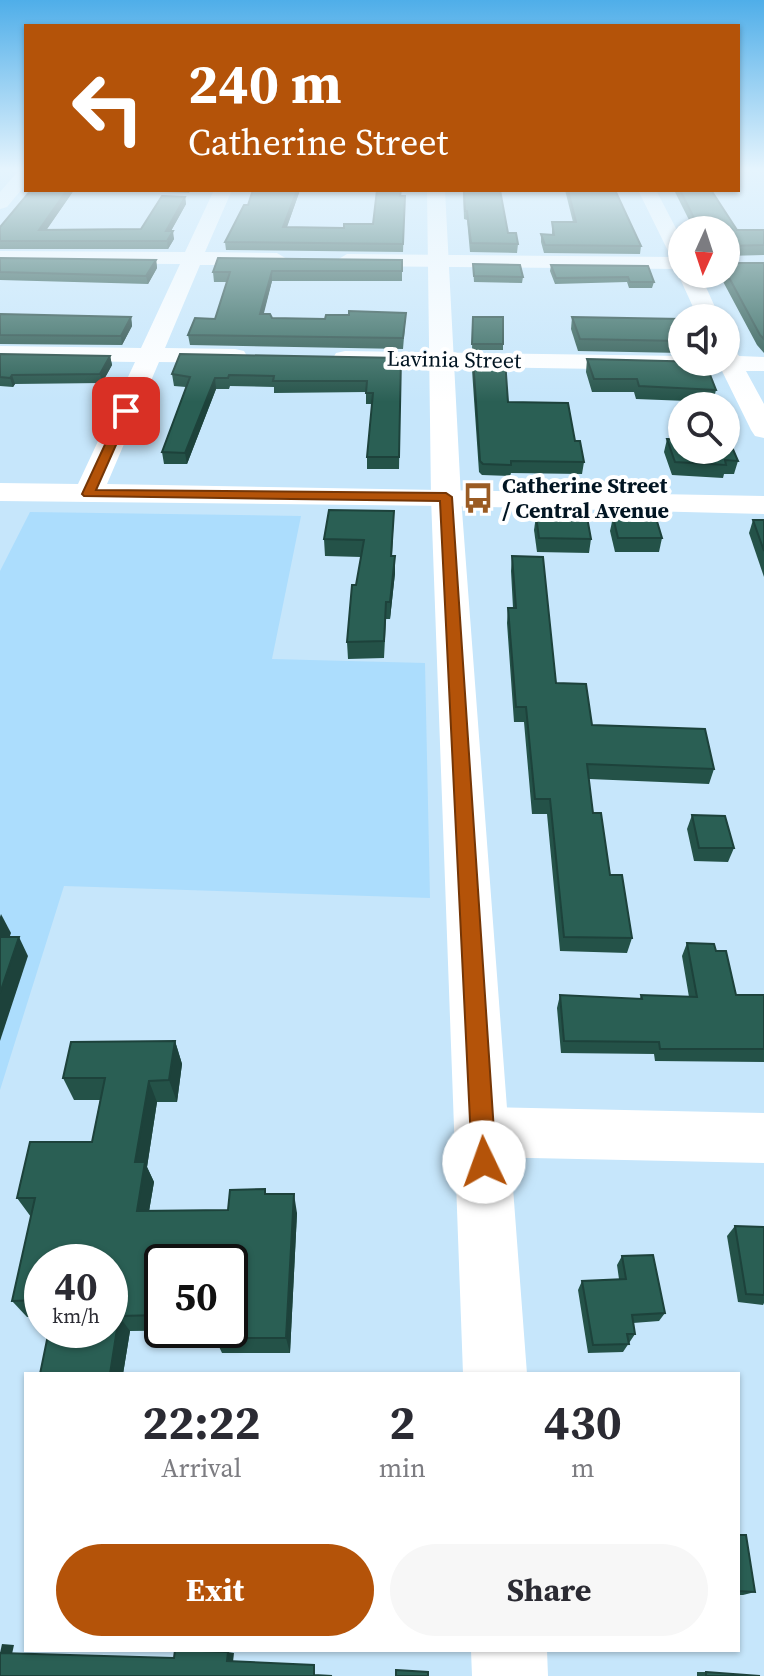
<!DOCTYPE html>
<html lang="en">
<head>
<meta charset="utf-8">
<style>
  :root { --surface:#fff; --page:#f7f7f7; --text:#2b2b33; --muted:#7c7c81; --accent:#b45309 }
  body { margin:0; font-family:"Source Serif 4",serif; background:var(--page); color:var(--text); height:100vh; display:flex; flex-direction:column; font-size:30px; white-space:nowrap }
  * { box-sizing:border-box; margin:0 }
  p { font-size:26px; color:var(--muted) }
  .icon { flex:none; width:44px; height:44px; fill:none; stroke:currentColor; stroke-width:2; stroke-linecap:round; stroke-linejoin:round }
  .map { position:relative; flex:1; overflow:hidden }
  .drawer { position:absolute; left:24px; top:1372px; width:716px; height:280px; display:flex; flex-direction:column; background:var(--surface); border-radius:0px; box-shadow:0 2px 6px #0004 }
  .drawer>* { flex:none }
  .banner { position:absolute; left:24px; top:24px; width:716px; height:168px; border-radius:0px; box-shadow:0 2px 6px #0004; background:#b45309; color:#fff; overflow:hidden }
  .needle { width:52px; rotate:183deg }
  .controls { position:absolute; left:668px; top:216px; display:grid; gap:16px }
  .controls a { display:grid; place-items:center; width:72px; height:72px; border-radius:50%; background:var(--surface); box-shadow:0 2px 6px #0004; font-size:40px }
  .speed { position:absolute; left:24px; top:1244px; display:flex; gap:16px; font-size:40px; font-weight:700; text-align:center }
  .speed>* { display:grid; place-content:center; width:104px; height:104px; border-radius:50%; background:var(--surface); box-shadow:0 2px 6px #0004; line-height:1 }
  .speed small { font-size:20px; font-weight:400 }
  .speed .limit { border:4px solid #111; border-radius:12px; background:#fff; color:#111 }
  .pin { position:absolute; display:grid; place-items:center; width:68px; height:68px; color:#fff; margin:-34px; border-radius:16px; box-shadow:0 4px 12px #0006 }
  .me { position:absolute; width:88px; margin:-44px; rotate:357deg; stroke-linejoin:round; filter:drop-shadow(0 0 6px #0008) }
  .turn { display:flex; align-items:center; gap:28px; height:168px; padding:0 32px; font-size:36px }
  .turn .icon { width:104px; height:104px; stroke-width:2.5 }
  .turn b { display:block; font-size:56px; line-height:68px }
  .eta { display:flex; justify-content:space-evenly; align-items:center; height:136px; text-align:center }
  .eta b { font-size:48px; font-weight:700; line-height:56px }
  .primary-button { display:flex; gap:16px; margin-top:auto; padding:16px 32px }
  .primary-button a { flex:1; height:92px; border-radius:48px; background:var(--accent); color:#fff; font-size:32px; font-weight:700; line-height:92px; text-align:center }
  .primary-button a+a { background:var(--page); color:var(--text) }
  .map>svg:first-child { display:block }
  .built { fill:#acddfd }
  .lines { fill:none; stroke-linecap:round; stroke-linejoin:round }
  .minor { fill:#fff; fill-rule:evenodd }
  .major { fill:#fff; fill-rule:evenodd }
  .wall { fill:#245248; fill-rule:evenodd }
  .shaded-wall { fill:#1d423b }
  .building { fill:#2a5f54; stroke:#1d423b; stroke-width:2 }
  .route { fill:#b45309; stroke:#753606; stroke-width:2 }
  .labels { text-anchor:middle; stroke-width:8; stroke-linejoin:round; paint-order:stroke }
  .far-street-label { font-size:22px; fill:#021522; stroke:#fff }
  .far-poi-label { font-size:22px; font-weight:bold; fill:#021522; stroke:#fff; text-anchor:start }
</style>
</head>
<body>
<div class="map">
<svg width="764" height="1676" viewBox="0 0 764 1676">
  <rect width="100%" height="100%" fill="#c6e6fb"/>
  <!-- built -->
  <path class="built" d="M30,512L301,516L272,659L425,663L430,898L64,886L0,1090V571Z"/>
  <g class="lines">
    <!-- minor -->
    <g class="minor">
      <path d="M26,168V184L7,207L0,209V192L20,169Z"/>
      <path d="M214,190H232L205,252L277,253L287,259L277,265H200L165,348L235,349L244,351L247,356L244,361L235,363L159,362L107,484L764,496V514L446,506L0,501V483L78,484L135,362L0,360V346L141,348L180,264L0,263V251L185,252Z"/>
      <path d="M638,190H656L682,240V269L347,266L337,260L347,254L671,257Z"/>
      <path d="M682,269V274H700L720,318H698L678,274Z"/>
      <path d="M726,348L735,350L739,356L764,357V371H746L764,404V438L755,436L751,430L722,371L345,365L336,363L333,358L336,353L345,351L682,356V362H726Z"/>
      <path d="M482,1107L764,1113V1163L482,1157L463,1150L456,1132L463,1114Z"/>
    </g>
    <!-- major -->
    <g class="major">
      <path d="M427,190H445L461,497L527,1374H463L431,497Z"/>
      <path d="M471,1650H547L548,1676H472Z"/>
    </g>
  </g>
  <!-- wall -->
  <g class="wall">
    <path d="M31,190H74L46,230L141,229L185,197L186,204L171,231L174,239L168,249H0V227Z"/>
    <path d="M163,190H191L189,193L164,192Z"/>
    <path d="M253,190H300L287,227L344,228L373,224L401,196H405L403,252L226,250L225,242L248,205Z"/>
    <path d="M463,190L518,244L517,253L470,252L467,220L464,219Z"/>
    <path d="M565,190H615L641,246L640,254L544,253L541,242V234L552,235V222H573Z"/>
    <path d="M674,190H711L737,230H764V255L726,256V230H694Z"/>
    <path d="M0,258L156,260L157,268L148,284L0,280Z"/>
    <path d="M402,260V281H272L263,314L272,318L325,319L349,315L406,313L403,349L190,345L188,335L215,319L227,282H214L213,272Z"/>
    <path d="M726,261L728,263H764V353L757,345L719,274H726Z"/>
    <path d="M473,264L523,277L522,283L474,282Z"/>
    <path d="M551,265L648,266L654,282L652,288H629L627,282L555,284L550,271Z"/>
    <path d="M0,314L131,317L132,326L122,345L0,344Z"/>
    <path d="M473,317L503,344V350H472Z"/>
    <path d="M572,317L682,319V353L578,351L571,329Z"/>
    <path d="M0,354L110,356L112,365L102,383L15,384L13,387L0,386Z"/>
    <path d="M401,358L399,469H367V457L372,404H366V392L274,393V387L230,386L229,389H216L187,464H164L162,452L186,387L174,386L172,374Z"/>
    <path d="M473,359L508,402L575,441L584,462L582,474L511,473L510,476L482,475L479,472L472,370Z"/>
    <path d="M587,359L716,390L713,402L636,399L634,392H592L586,372Z"/>
    <path d="M667,439L738,461L734,474H724L723,478L672,475L664,452Z"/>
    <path d="M394,511L392,556L395,573L390,619H386L384,658L348,659L347,642L361,557L325,556L324,539Z"/>
    <path d="M536,516L591,539L589,553L537,552L534,530Z"/>
    <path d="M613,517L662,538L659,552H615L610,531Z"/>
    <path d="M753,520H764V577L749,533Z"/>
    <path d="M512,556L556,683L592,725L714,769L709,784L589,779L593,813L610,875L632,938L627,953L560,951L547,814H532L524,722H514L507,623L508,608H513L511,571Z"/>
    <path d="M692,815L734,848L728,862L694,861L687,829Z"/>
    <path d="M687,943L716,951L736,995H764V1062L655,1061L654,1054L561,1053L557,1008L560,995L640,999L641,995L689,997L682,956Z"/>
    <path d="M175,1041L182,1064L177,1102H157L147,1167L154,1182L149,1211L228,1210L266,1194L297,1213L290,1353H222L215,1338L216,1330L130,1331L123,1374H40L110,1330L42,1262V1317H27L12,1301L31,1217L17,1198L92,1142L100,1100H74L63,1078ZM162,1262H230V1330H162Z"/>
    <path d="M735,1226L764,1227V1303L763,1305L738,1302L727,1236Z"/>
    <path d="M622,1256L665,1313L659,1321L633,1323L635,1334L623,1352L588,1353L578,1290L582,1281L619,1279L617,1265Z"/>
    <path d="M738,1535L755,1592L743,1595H738Z"/>
    <path d="M697,1672H706L760,1676H697Z"/>
  </g>
  <!-- shaded-wall -->
  <g class="shaded-wall">
    <path d="M67,190H74L41,238L39,230Z"/>
    <path d="M297,190H300L284,235L283,227Z"/>
    <path d="M185,197L186,204L167,238L166,231Z"/>
    <path d="M173,231L174,239L168,249L167,241Z"/>
    <path d="M156,260L157,268L148,284L146,276Z"/>
    <path d="M272,271V281L261,325L260,314Z"/>
    <path d="M131,317L132,326L122,345L121,336Z"/>
    <path d="M110,356L112,365L102,383L100,374Z"/>
    <path d="M12,375L15,384L13,387L10,378Z"/>
    <path d="M215,378L216,389L187,464L185,453Z"/>
    <path d="M395,556V573L390,619V602Z"/>
    <path d="M1,914L11,933L3,956L0,951V917Z"/>
    <path d="M19,937L28,956L0,1041V993Z"/>
    <path d="M175,1041L182,1064L177,1102L169,1080Z"/>
    <path d="M149,1081L157,1102L147,1167L154,1182L146,1229L137,1211L135,1162Z"/>
    <path d="M294,1194L297,1213L290,1353L286,1338Z"/>
    <path d="M119,1316L130,1331L123,1374H110Z"/>
    <path d="M2,1644L14,1645L12,1654L0,1653Z"/>
    <path d="M228,1652L234,1653L233,1662L227,1661Z"/>
  </g>
  <!-- building -->
  <g class="building">
    <path d="M31,190H67L39,230L141,229L162,196L185,197L166,231H173L167,241H0V227Z"/>
    <path d="M253,190H297L283,227L344,228V224H373L377,190H401L400,196H405L403,244L225,242L244,205H248Z"/>
    <path d="M464,190H500L508,233H516L518,244L471,243L467,211H465Z"/>
    <path d="M568,190H615L641,246L545,245L541,234L554,235L552,222H576Z"/>
    <path d="M680,190H711L737,230H764V245L726,246V249V230H700Z"/>
    <path d="M0,258L156,260L146,276L0,272Z"/>
    <path d="M218,258L402,260V271H272L260,314H270L272,318L325,319L326,315H349V311L406,313L403,338L188,335L195,318L215,319L230,272H213Z"/>
    <path d="M726,261L728,263H764V339L760,335L726,272Z"/>
    <path d="M473,264L520,265L523,277L474,276Z"/>
    <path d="M551,265L648,266L654,282H630L628,277L556,278Z"/>
    <path d="M0,314L131,317L121,336L0,335Z"/>
    <path d="M473,317H503V344H472Z"/>
    <path d="M572,317L682,319V341L580,339Z"/>
    <path d="M0,354L110,356L100,374L12,375L10,378L0,377Z"/>
    <path d="M180,354L401,358L399,457H367L373,393H366L367,381H273L274,376L229,375L228,378H215L185,453L162,452L190,377L172,374Z"/>
    <path d="M473,359L505,360L508,402L568,403L575,441H580L584,462L511,461V465L483,464L480,461Z"/>
    <path d="M587,359L705,362L716,390L639,386L637,379H594Z"/>
    <path d="M667,439H682V450H726V439L729,440L738,461L725,460L726,465L675,462Z"/>
    <path d="M329,510L394,511L391,556H395L390,602H386L384,641L347,642L352,585H356L364,540L324,539Z"/>
    <path d="M536,516L587,517L591,539L539,538Z"/>
    <path d="M613,517L656,518L662,538H618Z"/>
    <path d="M753,520H764V551Z"/>
    <path d="M512,556L543,557L556,683L586,684L592,725L705,729L714,769L587,764L593,813H601L610,875H622L632,938L564,937L550,799H535L526,707H516L508,608H516Z"/>
    <path d="M692,815L725,816L734,848H699Z"/>
    <path d="M0,937H19L0,993Z"/>
    <path d="M687,943L714,944L716,951H726L736,995H764V1049H660L659,1042L564,1041L560,995L642,999L641,995L697,997Z"/>
    <path d="M175,1041L169,1080L149,1081L135,1162H145L137,1211L228,1210L230,1190L265,1189V1194H294L286,1338H215L216,1330H230V1262H162V1315L119,1316L110,1374H40L49,1330H110V1262H42V1300L12,1301L35,1198H17L30,1142H92L105,1078H63L71,1042Z"/>
    <path d="M735,1226L764,1227V1295L746,1294Z"/>
    <path d="M653,1255L665,1313L632,1315L635,1334H627L629,1344L593,1345L582,1281L626,1279L622,1256Z"/>
    <path d="M738,1535H746L755,1592L738,1591Z"/>
    <path d="M175,1650L228,1652L227,1661L314,1665V1675L332,1676H0V1653L174,1658Z"/>
    <path d="M396,1670L428,1672V1676H396Z"/>
    <path d="M706,1672L760,1676H706Z"/>
  </g>
  <!-- sky -->
  <linearGradient id="sky" x2="0" y2="1"><stop stop-color="#4faee9"/><stop offset="0.42" stop-color="#e5f4fd"/><stop offset="1" stop-color="#e5f4fd" stop-opacity="0"/></linearGradient>
  <rect width="764" height="402" fill="url(#sky)"/>
  <!-- route -->
  <path class="route" d="M122,408L131,411L96,490L446,493L452,497L496,1162L492,1170L484,1174L476,1170L472,1162L440,501L84,496L82,494Z"/>
  <!-- icons -->
  <defs>
    <symbol id="bus-bare" viewBox="-9 -9 18 18"><path d="M-5-6H5V4H4V6H2V4H-2V6H-4V4H-5ZM-3.5-4V0h7V-4ZM-3.5 1.2v1.5H-2V1.2ZM2 1.2v1.5H3.5V1.2Z" fill="#9a5b23" stroke="#fff" stroke-width="2.5" paint-order="stroke"/></symbol>
  </defs>
  <g fill-rule="evenodd">
    <use href="#bus-bare" x="456" y="476" width="44" height="44"/>
  </g>
  <g class="labels">
    <!-- far-street labels -->
    <g class="far-street-label">
      <text transform="translate(454 359) rotate(1)" y="8">Lavinia Street</text>
    </g>
    <!-- far-poi labels -->
    <g class="far-poi-label">
      <text x="502" y="493">Catherine Street<tspan x="502" dy="25">/ Central Avenue</tspan></text>
    </g>
  </g>
</svg>
<div class="controls">
<a><svg class="needle" viewBox="-14 -14 28 28"><path d="M0-13l5 13h-10z" fill="#e53935"/><path d="M0 13l5-13h-10z" fill="#7c7c81"/></svg></a>
<a><svg class="icon" aria-label="sound" viewBox="0 0 24 24"><path d="M4 9h4l5-4v14l-5-4H4zM17 9q2 3 0 6"/></svg></a>
<a><svg class="icon" aria-label="search" viewBox="0 0 24 24"><circle cx="10" cy="10" r="6"/><path d="M15 15l6 6"/></svg></a>
</div>
<div class="speed"><div>40<small>km/h</small></div><div class="limit">50</div></div>
<div class="pin" style="left:126px;top:411px;background:#d93025"><svg class="icon" aria-label="arrive" viewBox="0 0 24 24"><path d="M6 21V4h12l-3 4 3 4H6"/></svg></div>
<svg class="me" style="left:484px;top:1162px" viewBox="-20 -20 40 40"><circle r="19" fill="#fff"/><path d="M0-13L10 11 0 6-10 11z" fill="#b45309"/></svg>
<div class="banner">
<div class="turn"><svg class="icon" aria-label="left" viewBox="0 0 24 24"><path d="M17 20v-9H6M10 6l-5 5 5 5"/></svg><div><b>240 m</b>Catherine Street</div></div>
</div>
<section class="drawer">
<div class="eta">
<div><b>22:22</b><p>Arrival</p></div>
<div><b>2</b><p>min</p></div>
<div><b>430</b><p>m</p></div>
</div>
<div class="primary-button"><a>Exit</a><a>Share</a></div>
</section>
</div>
</body>
</html>
